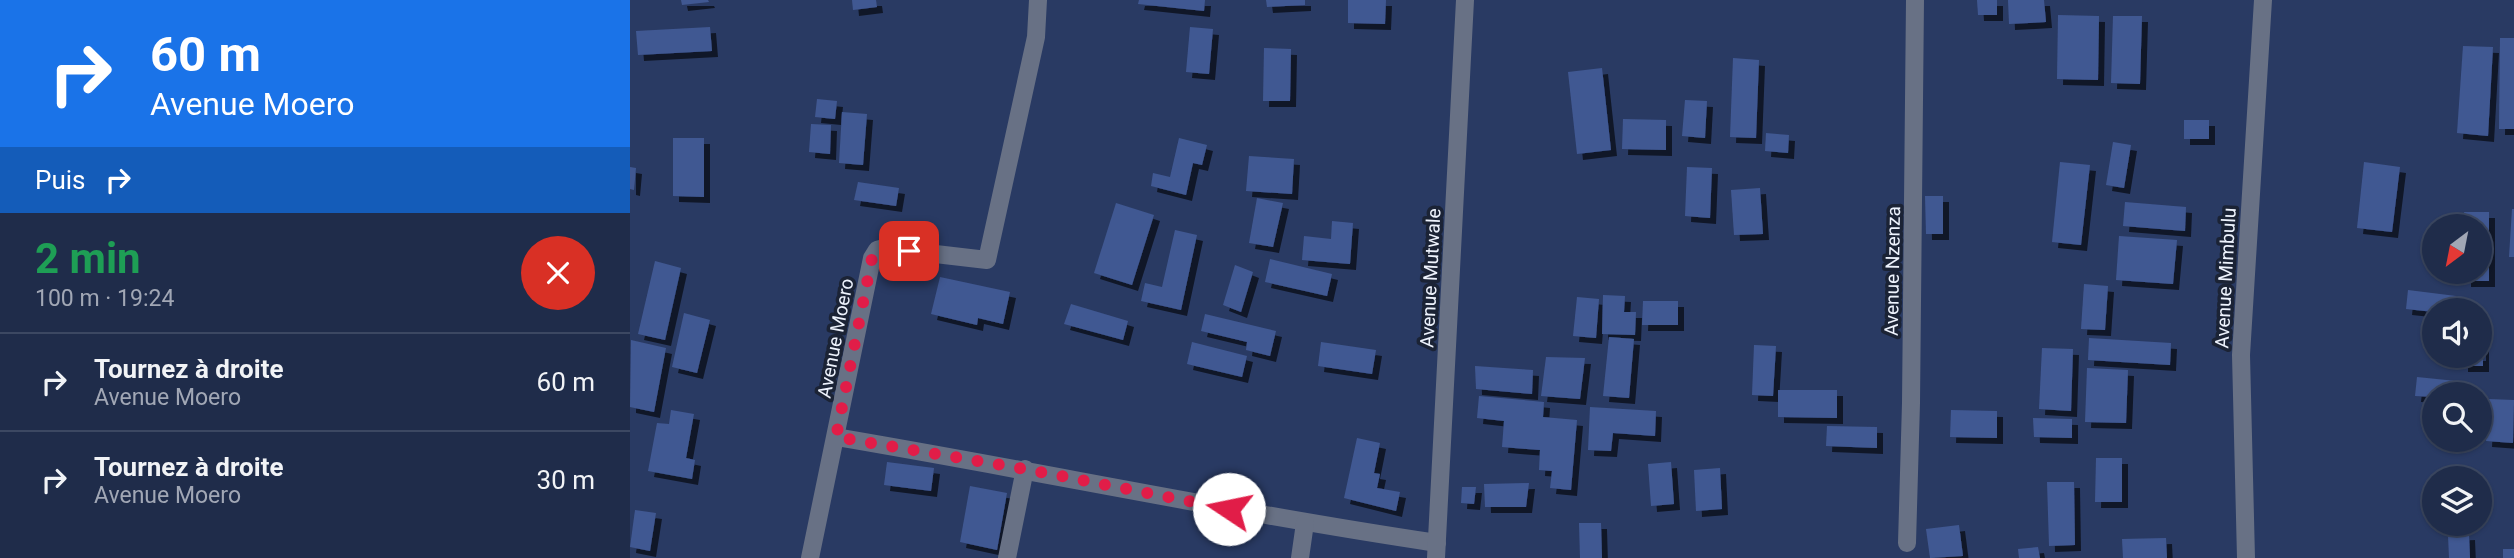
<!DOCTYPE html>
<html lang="fr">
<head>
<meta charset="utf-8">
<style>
  :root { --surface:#1f2c4a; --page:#2c3854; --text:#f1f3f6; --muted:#a1a7b5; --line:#3c4862 }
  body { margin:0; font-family:Roboto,sans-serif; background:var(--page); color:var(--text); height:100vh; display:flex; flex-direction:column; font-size:26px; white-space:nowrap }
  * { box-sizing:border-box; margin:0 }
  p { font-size:23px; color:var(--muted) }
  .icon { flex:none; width:38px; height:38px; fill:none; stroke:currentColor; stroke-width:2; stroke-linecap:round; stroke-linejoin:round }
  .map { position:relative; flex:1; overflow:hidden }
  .panel { display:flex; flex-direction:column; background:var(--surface); width:630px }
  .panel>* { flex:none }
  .top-card { background:#1a73e8; color:#fff; overflow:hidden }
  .needle { width:46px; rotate:212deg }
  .tools { position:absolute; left:1792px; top:214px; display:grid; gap:14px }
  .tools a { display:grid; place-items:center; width:70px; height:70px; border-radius:50%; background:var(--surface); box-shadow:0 2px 5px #0004,0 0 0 2px var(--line); font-size:35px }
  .pin { position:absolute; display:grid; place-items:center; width:60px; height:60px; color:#fff; margin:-30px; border-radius:14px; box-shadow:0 4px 10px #0006 }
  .me { position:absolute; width:77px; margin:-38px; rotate:281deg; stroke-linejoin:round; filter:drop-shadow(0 0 5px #0008) }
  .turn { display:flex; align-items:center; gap:24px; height:147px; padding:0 35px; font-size:32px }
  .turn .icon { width:91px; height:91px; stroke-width:2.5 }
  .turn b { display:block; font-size:49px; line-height:60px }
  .then { display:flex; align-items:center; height:66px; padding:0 35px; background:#0003; gap:14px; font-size:26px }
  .round { display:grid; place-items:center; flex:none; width:74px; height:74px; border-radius:37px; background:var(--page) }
  .overview { display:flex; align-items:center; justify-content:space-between; height:119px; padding:0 35px }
  h1 { font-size:42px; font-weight:700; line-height:52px; color:#1e9e55 }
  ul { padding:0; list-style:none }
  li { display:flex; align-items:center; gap:21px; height:98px; padding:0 35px; border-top:2px solid var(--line) }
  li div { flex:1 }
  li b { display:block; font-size:26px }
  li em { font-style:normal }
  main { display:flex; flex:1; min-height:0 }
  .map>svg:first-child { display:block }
  .building { fill:#405892; filter:url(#shadow) }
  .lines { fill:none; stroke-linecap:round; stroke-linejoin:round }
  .minor { stroke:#687185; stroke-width:18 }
  .route { stroke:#e11d48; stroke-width:12; stroke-dasharray:0 21.6 }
  .labels { text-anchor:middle; stroke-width:7; stroke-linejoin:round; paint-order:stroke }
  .street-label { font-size:19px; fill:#eef3fd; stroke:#1b2335 }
</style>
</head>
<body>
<main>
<section class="panel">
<div class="top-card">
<div class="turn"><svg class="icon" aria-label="right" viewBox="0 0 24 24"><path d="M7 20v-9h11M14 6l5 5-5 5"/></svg><div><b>60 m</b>Avenue Moero</div></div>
<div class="then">Puis<svg class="icon" aria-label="right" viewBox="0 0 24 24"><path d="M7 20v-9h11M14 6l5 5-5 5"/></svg></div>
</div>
<div class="overview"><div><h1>2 min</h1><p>100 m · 19:24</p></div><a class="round" style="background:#d93025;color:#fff"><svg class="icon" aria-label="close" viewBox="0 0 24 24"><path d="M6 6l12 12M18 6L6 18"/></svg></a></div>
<ul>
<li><svg class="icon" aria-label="right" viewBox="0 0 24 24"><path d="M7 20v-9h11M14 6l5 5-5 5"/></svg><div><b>Tournez à droite</b><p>Avenue Moero</p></div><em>60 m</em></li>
<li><svg class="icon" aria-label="right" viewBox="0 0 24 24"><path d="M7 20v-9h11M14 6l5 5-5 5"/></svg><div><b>Tournez à droite</b><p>Avenue Moero</p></div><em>30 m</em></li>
</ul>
</section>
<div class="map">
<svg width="1884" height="558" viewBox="0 0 1884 558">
  <defs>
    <filter id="shadow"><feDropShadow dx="6" dy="6" stdDeviation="0" flood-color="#0009"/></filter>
  </defs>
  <rect width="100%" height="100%" fill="#293a63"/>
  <!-- building -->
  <g class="building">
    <path d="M51,0H78L79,2L52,5Z"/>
    <path d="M222,0H246L247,7L223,10Z"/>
    <path d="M509,0H575L574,11L508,4Z"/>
    <path d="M636,0H675V5L637,7Z"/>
    <path d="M718,0H756L755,24L718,23Z"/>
    <path d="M1347,0H1367V15H1348Z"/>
    <path d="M1378,0H1414L1416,22L1379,24Z"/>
    <path d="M1428,15L1469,16L1468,80L1427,79Z"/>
    <path d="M1483,16H1512L1510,84L1481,83Z"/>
    <path d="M80,27L82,51L8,55L6,31Z"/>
    <path d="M560,27L583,29L579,74L556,72Z"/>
    <path d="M1870,38H1884V129H1869Z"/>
    <path d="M1833,46L1863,47L1858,136L1827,133Z"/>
    <path d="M634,48L661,49L660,101H633Z"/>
    <path d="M1103,58L1129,60L1126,138L1100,137Z"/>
    <path d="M972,68L981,150L947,154L938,72Z"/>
    <path d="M187,99L207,101L205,119L185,117Z"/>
    <path d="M1055,100L1077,101L1075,138L1052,136Z"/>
    <path d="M212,112L237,114L233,165L209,163Z"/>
    <path d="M993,119L1036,120V150L992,149Z"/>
    <rect x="1554" y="120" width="25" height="19"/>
    <path d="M181,124L201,125L200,154L179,152Z"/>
    <path d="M1136,133L1159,135L1158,153L1135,151Z"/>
    <path d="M43,138H74V197L43,196Z"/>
    <path d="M549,138L577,145L572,165L563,163L556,195L521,186L523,173L540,177Z"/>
    <path d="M1483,142L1501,145L1494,188L1476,185Z"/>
    <path d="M619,156L664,159L662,194L616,191Z"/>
    <path d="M1430,162L1460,165L1451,245L1422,242Z"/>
    <path d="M1734,162L1770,167L1762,232L1727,228Z"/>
    <path d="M0,167L6,168L4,190L0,189Z"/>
    <path d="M1057,167L1082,168L1080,218L1055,216Z"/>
    <path d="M228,182L269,188L266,206L224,200Z"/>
    <path d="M1130,188L1133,234L1104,235L1101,190Z"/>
    <path d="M1295,196H1313V234H1296Z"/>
    <path d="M627,198L653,203L643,247L619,243Z"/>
    <path d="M1495,202L1556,207L1555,231L1493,226Z"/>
    <path d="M486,203L524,215L502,285L464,273Z"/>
    <path d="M1882,209H1884V257H1879Z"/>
    <path d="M1834,212H1859V281H1835V271H1850V226H1834Z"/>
    <path d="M702,221L723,223L720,264L672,260L674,236L701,239Z"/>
    <path d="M545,230L567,235L551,310L511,301L515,283L532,287Z"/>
    <path d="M1489,236L1547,240L1543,284L1486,280Z"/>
    <path d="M640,259L702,274L697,296L635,282Z"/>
    <path d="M25,261L51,268L35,340L8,334Z"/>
    <path d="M605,265L623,272L611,312L593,305Z"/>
    <path d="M310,277L380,292L373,324L348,318L347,325L301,314Z"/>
    <path d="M1454,284L1478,286L1475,330L1451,329Z"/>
    <path d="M1778,290L1834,297L1832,310H1804V312L1776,309Z"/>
    <path d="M973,295L995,296L994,312H1006L1005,335L972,334Z"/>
    <path d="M947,297L969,299L966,338L943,336Z"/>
    <path d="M1013,301H1048V325H1012Z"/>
    <path d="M441,304L498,321L493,340L434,324Z"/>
    <path d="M54,313L80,320L67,373L42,367Z"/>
    <path d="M575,314L646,331L640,356L616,350L617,342L571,331Z"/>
    <path d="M1850,323H1853V366H1832V355H1850Z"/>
    <path d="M979,337L1004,339L999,398L973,396Z"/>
    <path d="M1459,338L1541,343L1540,365L1458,360Z"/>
    <path d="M1,340L36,348L24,412L0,407Z"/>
    <path d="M562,342L617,356L612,377L557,364Z"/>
    <path d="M691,342L746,350L742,374L688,366Z"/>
    <path d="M1124,345L1146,346L1143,396L1122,395Z"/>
    <path d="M1412,348L1443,349L1441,411L1409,409Z"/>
    <path d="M916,357L955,358L950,399L911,396Z"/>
    <path d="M845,366L903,370L902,394L846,389Z"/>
    <path d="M1457,368L1498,370L1496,423L1455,422Z"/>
    <path d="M1787,377L1826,381L1825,394H1804V397L1785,396Z"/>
    <path d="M1148,390H1207V418L1148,417Z"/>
    <path d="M849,396L914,402L913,417L947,420L941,490L920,488L922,471L909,470L910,450L872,447L874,421L847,418Z"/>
    <path d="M1858,399L1884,400L1883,443L1856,441Z"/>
    <path d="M960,407L1026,411L1025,436L983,433L981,451L958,450Z"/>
    <path d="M41,410L64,414L56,458L65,460L62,479L18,471L27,423L39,424Z"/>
    <path d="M1321,410L1367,411V438L1320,437Z"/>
    <path d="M1403,418L1442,419V438L1404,437Z"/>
    <path d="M1197,426L1247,427V448L1196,446Z"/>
    <path d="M727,438L750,443L744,473L750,474L747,488L770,492L766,511L714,498Z"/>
    <path d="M1466,458H1492V502H1465Z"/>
    <path d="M257,462L304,468L301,491L254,485Z"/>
    <path d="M1041,462L1044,504L1021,506L1018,464Z"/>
    <path d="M1090,468L1092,509L1066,511L1064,470Z"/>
    <path d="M1417,482H1444L1445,545L1419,546Z"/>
    <path d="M899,483L896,507H855L854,484Z"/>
    <path d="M340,486L377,493L367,550L330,542Z"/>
    <path d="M832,487H846L844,504L831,503Z"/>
    <path d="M5,510L26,513L20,551L0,547Z"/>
    <path d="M949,523H971L972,558H950Z"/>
    <path d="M1329,525L1333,556L1300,558L1296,529Z"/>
    <path d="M1839,534L1840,558H1819L1818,535Z"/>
    <path d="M1536,538L1537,558H1493L1492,539Z"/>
    <path d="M1408,547L1410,558H1389L1388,549Z"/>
    <rect x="1873" y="549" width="11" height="9"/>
  </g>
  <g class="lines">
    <!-- minor -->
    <g class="minor">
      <path d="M206,437C407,471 606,513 807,543"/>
      <path d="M1277,543L1281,403L1285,0"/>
      <path d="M180,558L242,258L247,250L254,248L357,260L406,37L408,0"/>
      <path d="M377,558L395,469"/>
      <path d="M670,558L675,523"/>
      <path d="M806,558L835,0"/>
      <path d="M1616,558L1611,355L1633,0"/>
    </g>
  </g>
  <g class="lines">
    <!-- route -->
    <path class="route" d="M279,251C265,249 249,243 242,258L206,437L395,469L599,509"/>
  </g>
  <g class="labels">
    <!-- street labels -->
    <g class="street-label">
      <text transform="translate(1262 271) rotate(-89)" y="7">Avenue Nzenza</text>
      <text transform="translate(800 278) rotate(-87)" y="7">Avenue Mutwale</text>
      <text transform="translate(1595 278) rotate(-87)" y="7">Avenue Mimbulu</text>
      <text transform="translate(205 338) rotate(-79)" y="7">Avenue Moero</text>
    </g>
  </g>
</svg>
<div class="tools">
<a><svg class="needle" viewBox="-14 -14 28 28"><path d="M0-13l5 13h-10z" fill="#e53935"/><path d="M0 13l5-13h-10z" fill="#a1a7b5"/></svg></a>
<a><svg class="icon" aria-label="sound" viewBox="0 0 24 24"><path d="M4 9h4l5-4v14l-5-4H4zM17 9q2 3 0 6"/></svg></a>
<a><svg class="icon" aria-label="search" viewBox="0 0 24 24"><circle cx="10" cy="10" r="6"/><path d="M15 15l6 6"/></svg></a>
<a><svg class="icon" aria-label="layers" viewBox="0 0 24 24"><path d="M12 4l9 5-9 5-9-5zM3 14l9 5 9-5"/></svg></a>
</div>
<div class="pin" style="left:279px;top:251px;background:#d93025"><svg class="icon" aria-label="arrive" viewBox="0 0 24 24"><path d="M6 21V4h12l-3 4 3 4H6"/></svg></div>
<svg class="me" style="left:599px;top:509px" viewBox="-20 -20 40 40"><circle r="19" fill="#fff"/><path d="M0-13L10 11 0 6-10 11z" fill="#e11d48"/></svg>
</div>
</main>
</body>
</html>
